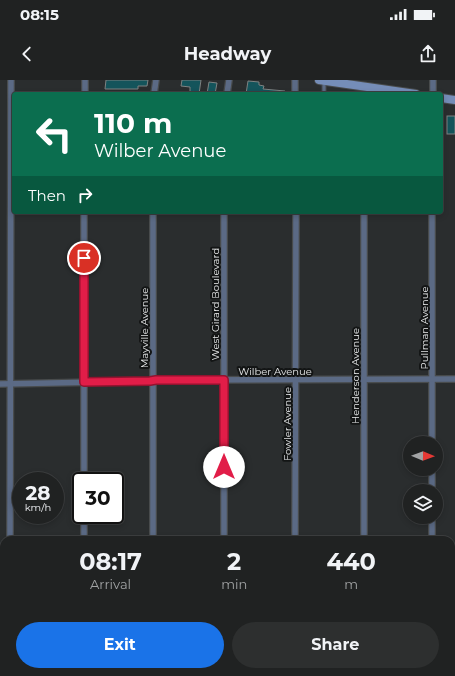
<!DOCTYPE html>
<html lang="en">
<head>
<meta charset="utf-8">
<style>
  :root { --surface:#202222; --page:#2d2f2f; --text:#f1f3f6; --muted:#a2a4a5; --line:#3d3f40; --accent:#1a73e8 }
  body { margin:0; font-family:Montserrat,sans-serif; background:var(--page); color:var(--text); height:100vh; display:flex; flex-direction:column; font-size:15px; white-space:nowrap }
  * { box-sizing:border-box; margin:0 }
  p { font-size:13px; color:var(--muted) }
  .icon { flex:none; width:22px; height:22px; fill:none; stroke:currentColor; stroke-width:2; stroke-linecap:round; stroke-linejoin:round }
  .map { position:relative; flex:1; overflow:hidden }
  .side { position:absolute; left:0px; top:456px; width:455px; height:140px; display:flex; flex-direction:column; background:var(--surface); border-radius:12px 12px 0 0; box-shadow:0 2px 6px #0003,0 0 0 1px var(--line) }
  .side>* { flex:none }
  .hud { position:absolute; left:12px; top:12px; width:431px; height:122px; border-radius:4px; box-shadow:0 2px 6px #0003,0 0 0 1px var(--line); background:#0b6e4f; color:#fff; overflow:hidden }
  .needle { width:26px; rotate:91deg }
  .tools { position:absolute; left:403px; top:356px; display:grid; gap:8px }
  .tools a { display:grid; place-items:center; width:40px; height:40px; border-radius:50%; background:var(--surface); box-shadow:0 2px 6px #0003,0 0 0 1px var(--line); font-size:20px }
  .speed { position:absolute; left:12px; top:392px; display:flex; gap:8px; font-size:20px; font-weight:700; text-align:center }
  .speed>* { display:grid; place-content:center; width:52px; height:52px; border-radius:50%; background:var(--surface); box-shadow:0 2px 6px #0003,0 0 0 1px var(--line); line-height:1 }
  .speed small { font-size:10px; font-weight:400 }
  .speed .limit { border:2px solid #111; border-radius:6px; background:#fff; color:#111 }
  .pin { position:absolute; display:grid; place-items:center; width:34px; height:34px; color:#fff; margin:-17px; border:2px solid #fff; border-radius:50%; box-shadow:0 1px 4px #0007 }
  .me { position:absolute; width:44px; margin:-22px; rotate:0deg; stroke-linejoin:round; filter:drop-shadow(0 0 3px #0008) }
  .turn { display:flex; align-items:center; gap:14px; height:84px; padding:0 16px; font-size:18px }
  .turn .icon { width:52px; height:52px; stroke-width:2.5 }
  .turn b { display:block; font-size:28px; line-height:34px }
  .then { display:flex; align-items:center; height:38px; padding:0 16px; background:#0003; gap:8px; font-size:15px }
  .eta { display:flex; justify-content:space-evenly; align-items:center; height:68px; text-align:center }
  .eta b { font-size:24px; font-weight:700; line-height:28px }
  .button { display:flex; gap:8px; margin-top:auto; padding:8px 16px }
  .button a { flex:1; height:46px; border-radius:24px; background:var(--accent); color:#fff; font-size:16px; font-weight:700; line-height:46px; text-align:center }
  .button a+a { background:var(--page); color:var(--text) }
  .status { display:flex; justify-content:space-between; align-items:center; height:28px; padding:0 20px; background:var(--surface); direction:ltr }
  .status svg { height:11px; fill:currentColor }
  header { display:flex; justify-content:space-between; align-items:center; height:52px; padding:0 16px; background:var(--surface); font-size:18px; font-weight:700 }
  .map>svg:first-child { display:block }
  .building { fill:#14545b; stroke:#7e8282 }
  .lines { fill:none; stroke-linecap:round; stroke-linejoin:round }
  .lane-casing { stroke:#484b4c; stroke-width:5 }
  .street-casing { stroke:#484b4c; stroke-width:8 }
  .secondary-casing { stroke:#484b4c; stroke-width:10 }
  .lane { stroke:#5b6a85; stroke-width:3 }
  .street { stroke:#5b6a85; stroke-width:5.5 }
  .secondary { stroke:#758db8; stroke-width:8 }
  .route-casing { stroke:#92132f; stroke-width:10 }
  .route { stroke:#e11d48; stroke-width:7 }
  .labels { text-anchor:middle; stroke-width:4; stroke-linejoin:round; paint-order:stroke }
  .street-label { font-size:10px; fill:#e8eaeb; stroke:#131515 }
</style>
</head>
<body>
<div class="status"><b>08:15</b><svg viewBox="0 0 49 12"><path d="M0 12V9h3v3zM5 12V6h3v6zM10 12V3h3v9zM15 12V0h3v12zM26 1h20v11H26zM47 4h2v5h-2z"/></svg></div>
<header><svg class="icon" aria-label="back" viewBox="0 0 24 24"><path d="M15 5l-7 7 7 7"/></svg>Headway<svg class="icon" aria-label="share" viewBox="0 0 24 24"><path d="M12 15V3M7 8l5-5 5 5M5 13v7h14v-7"/></svg></header>
<div class="map">
<svg width="455" height="596" viewBox="0 0 455 596">
  <rect width="100%" height="100%" fill="#2a2d2e"/>
  <!-- building -->
  <g class="building">
    <path d="M106,0H148L147,6H138V9H105Z"/>
    <path d="M182,0H201L199,14H190V7L181,6Z"/>
    <path d="M248,1L259,2V5L264,6L263,9L285,11V14H246Z"/>
    <path d="M209,2L217,3L215,14H207Z"/>
    <rect x="447" y="36" width="8" height="18"/>
  </g>
  <g class="lines">
    <defs>
      <g id="lane">
        <path d="M324,14V3"/>
        <path d="M0,488H4"/>
        <path d="M0,498H4"/>
        <path d="M0,582H4"/>
      </g>
      <g id="street">
        <path d="M295,0V14"/>
        <path d="M433,0V14"/>
        <path d="M85,14V0"/>
        <path d="M154,14L156,0"/>
        <path d="M227,14L229,0"/>
        <path d="M432,132V363"/>
        <path d="M0,304L150,301L156,300L455,299"/>
        <path d="M84,401V132"/>
        <path d="M432,411V389"/>
        <path d="M432,437V460"/>
        <path d="M10,460L11,0"/>
        <path d="M84,460V435"/>
        <path d="M153,460V132"/>
        <path d="M224,460V132"/>
        <path d="M295,460L296,132"/>
        <path d="M364,460V132"/>
        <path d="M319,592V596"/>
        <path d="M394,592V596"/>
        <path d="M23,596V592"/>
        <path d="M87,596V592"/>
        <path d="M156,596V592"/>
        <path d="M237,596V592"/>
      </g>
      <g id="secondary">
        <path d="M319,0L416,14"/>
        <path d="M441,18L455,20"/>
        <path d="M0,530H4"/>
        <path d="M451,540H455"/>
      </g>
    </defs>
    <!-- lane casing -->
    <use href="#lane" class="lane-casing"/>
    <!-- street casing -->
    <use href="#street" class="street-casing"/>
    <!-- secondary casing -->
    <use href="#secondary" class="secondary-casing"/>
    <!-- lane -->
    <use href="#lane" class="lane"/>
    <!-- street -->
    <use href="#street" class="street"/>
    <!-- secondary -->
    <use href="#secondary" class="secondary"/>
  </g>
  <g class="lines">
    <defs>
      <path id="route" d="M84,178V302L150,301L156,300H224V387"/>
    </defs>
    <!-- route casing -->
    <use href="#route" class="route-casing"/>
    <!-- route -->
    <use href="#route" class="route"/>
  </g>
  <g class="labels">
    <!-- street labels -->
    <g class="street-label">
      <text transform="translate(215 224) rotate(-90)" y="4">West Girard Boulevard</text>
      <text transform="translate(144 248) rotate(-90)" y="4">Mayville Avenue</text>
      <text transform="translate(424 248) rotate(-90)" y="4">Pullman Avenue</text>
      <text x="275" y="295">Wilber Avenue</text>
      <text transform="translate(355 296) rotate(-90)" y="4">Henderson Avenue</text>
      <text transform="translate(287 344) rotate(-90)" y="4">Fowler Avenue</text>
    </g>
  </g>
</svg>
<div class="tools">
<a><svg class="needle" viewBox="-14 -14 28 28"><path d="M0-13l5 13h-10z" fill="#e53935"/><path d="M0 13l5-13h-10z" fill="#a2a4a5"/></svg></a>
<a><svg class="icon" aria-label="layers" viewBox="0 0 24 24"><path d="M12 4l9 5-9 5-9-5zM3 14l9 5 9-5"/></svg></a>
</div>
<div class="speed"><div>28<small>km/h</small></div><div class="limit">30</div></div>
<div class="pin" style="left:84px;top:178px;background:#d93025"><svg class="icon" aria-label="arrive" viewBox="0 0 24 24"><path d="M6 21V4h12l-3 4 3 4H6"/></svg></div>
<svg class="me" style="left:224px;top:387px" viewBox="-20 -20 40 40"><circle r="19" fill="#fff"/><path d="M0-13L10 11 0 6-10 11z" fill="#e11d48"/></svg>
<div class="hud">
<div class="turn"><svg class="icon" aria-label="left" viewBox="0 0 24 24"><path d="M17 20v-9H6M10 6l-5 5 5 5"/></svg><div><b>110 m</b>Wilber Avenue</div></div>
<div class="then">Then<svg class="icon" aria-label="right" viewBox="0 0 24 24"><path d="M7 20v-9h11M14 6l5 5-5 5"/></svg></div>
</div>
<section class="side">
<div class="eta">
<div><b>08:17</b><p>Arrival</p></div>
<div><b>2</b><p>min</p></div>
<div><b>440</b><p>m</p></div>
</div>
<div class="button"><a>Exit</a><a>Share</a></div>
</section>
</div>
</body>
</html>
